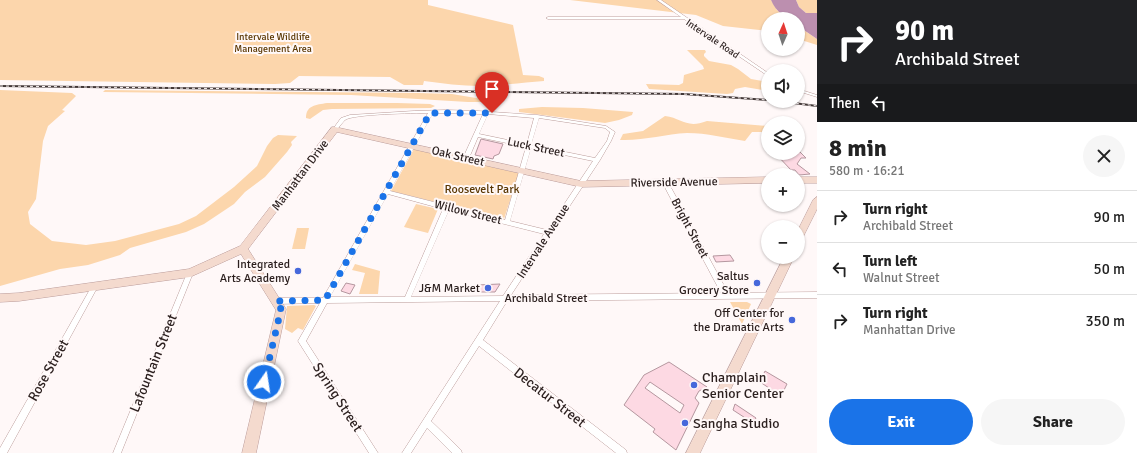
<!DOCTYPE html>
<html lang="en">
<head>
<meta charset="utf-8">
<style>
  :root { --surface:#fff; --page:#f6f6f6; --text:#222; --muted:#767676; --line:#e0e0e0; --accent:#1a73e8 }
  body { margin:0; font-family:Signika,sans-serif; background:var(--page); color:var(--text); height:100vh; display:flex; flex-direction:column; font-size:15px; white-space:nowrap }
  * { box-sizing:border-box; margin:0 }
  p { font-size:13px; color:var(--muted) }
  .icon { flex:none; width:22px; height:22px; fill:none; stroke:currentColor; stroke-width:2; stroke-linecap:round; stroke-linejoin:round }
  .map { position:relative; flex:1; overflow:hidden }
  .sheet { display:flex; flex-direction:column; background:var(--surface); width:320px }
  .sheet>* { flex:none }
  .top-card { background:#202124; color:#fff; overflow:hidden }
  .needle { width:26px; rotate:3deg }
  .controls { position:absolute; left:761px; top:12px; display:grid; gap:8px }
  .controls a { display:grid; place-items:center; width:44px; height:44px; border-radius:50%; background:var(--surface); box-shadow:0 1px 3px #0004; font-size:20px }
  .pin { position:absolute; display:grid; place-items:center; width:34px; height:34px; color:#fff; margin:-41px -17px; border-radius:50% 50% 50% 0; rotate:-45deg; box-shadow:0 0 4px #0007 }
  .pin .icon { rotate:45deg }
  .me { position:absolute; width:44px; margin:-22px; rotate:13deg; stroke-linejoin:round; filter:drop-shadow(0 0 3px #0008) }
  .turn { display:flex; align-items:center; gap:14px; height:84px; padding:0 12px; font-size:18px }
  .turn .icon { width:52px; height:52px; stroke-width:2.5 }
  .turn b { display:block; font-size:28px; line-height:34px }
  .then { display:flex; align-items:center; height:38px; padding:0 12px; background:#0003; gap:8px; font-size:15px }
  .round { display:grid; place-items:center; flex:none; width:42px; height:42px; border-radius:21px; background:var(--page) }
  .head { display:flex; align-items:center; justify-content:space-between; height:68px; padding:0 12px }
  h1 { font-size:24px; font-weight:700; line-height:30px }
  .cta { display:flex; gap:8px; margin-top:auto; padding:8px 12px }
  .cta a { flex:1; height:46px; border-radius:24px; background:var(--accent); color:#fff; font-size:16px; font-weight:700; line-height:46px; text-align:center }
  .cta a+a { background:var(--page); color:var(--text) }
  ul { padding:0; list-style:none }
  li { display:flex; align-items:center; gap:12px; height:52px; padding:0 12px; border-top:1px solid var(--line) }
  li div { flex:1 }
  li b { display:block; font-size:15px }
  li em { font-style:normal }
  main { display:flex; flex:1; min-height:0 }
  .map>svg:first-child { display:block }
  .green { fill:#fcd6ac }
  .water { fill:#bc8faf }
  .building { fill:#fdd9e3; stroke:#b5979f; fill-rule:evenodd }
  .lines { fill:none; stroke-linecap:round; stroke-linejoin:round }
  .street-casing { stroke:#bb9c9a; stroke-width:1 }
  .secondary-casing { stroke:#bb9c9a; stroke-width:1 }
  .street { fill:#fff; fill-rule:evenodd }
  .secondary { fill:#f4dace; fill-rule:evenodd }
  .rail-casing { stroke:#423736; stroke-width:2 }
  .rail { stroke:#fff8f8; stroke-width:1; stroke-dasharray:3; stroke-linecap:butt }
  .route { stroke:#1a73e8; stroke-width:7; stroke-dasharray:0 12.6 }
  .poi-dot { fill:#4668db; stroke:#fff8f8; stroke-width:1.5 }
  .labels { text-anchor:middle; stroke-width:4; stroke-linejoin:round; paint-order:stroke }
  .far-park-label { font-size:10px; fill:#593601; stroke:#fff8f8 }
  .far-street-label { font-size:10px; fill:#2b1f1e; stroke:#fff8f8 }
  .street-label { font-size:12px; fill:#2b1f1e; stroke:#fff8f8 }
  .park-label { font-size:12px; fill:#593601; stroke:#fff8f8 }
  .poi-label { font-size:12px; fill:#2b1f1e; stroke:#fff8f8; text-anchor:end }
  .near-street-label { font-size:14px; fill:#2b1f1e; stroke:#fff8f8 }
  .near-poi-label { font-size:14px; fill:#2b1f1e; stroke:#fff8f8; text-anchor:start }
</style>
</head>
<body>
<main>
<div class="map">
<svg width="817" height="453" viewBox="0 0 817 453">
  <rect width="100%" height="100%" fill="#fff8f8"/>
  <!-- green -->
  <g class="green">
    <path d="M0,0H428V5L513,25L523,75L539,76L544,78V81C529,82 514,84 498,85C474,88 449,84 424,81L423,85H404L390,77L299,76L290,83L275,84L0,80Z"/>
    <path d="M570,0H771L777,10L788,19H768V31L723,26L696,15Z"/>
    <path d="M796,0H817V13H806L799,7Z"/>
    <path d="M798,26L817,39V45L798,39Z"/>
    <path d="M687,50H705L706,52L704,54V56L709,61L731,65L738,69L751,79L768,82V91L745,87L735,89L733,93L727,94L649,89L646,84L679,85L683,83L684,75L704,69L703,66Z"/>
    <path d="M0,90L72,93L76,96L62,110L65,111L48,126L43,141L36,199L28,212L30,224L52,241L86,245L115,241L179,224L196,216L234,187L257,166L267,146L273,138L278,135L297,136L291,142L292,145L287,152L265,177L245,192L234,204L204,224L186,232L130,248L120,255L88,265L60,269L0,286Z"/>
    <path d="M105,90L418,93L452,94L482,99V102H468L351,95L103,92Z"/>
    <path d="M327,103H397L430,104L435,106L431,108L332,109L323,110L310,119L306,118C306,105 316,105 327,103Z"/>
    <path d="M542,107L583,108L633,112L632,115L619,120L605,123L519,112V109Z"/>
    <path d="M665,116C682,118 686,129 707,121L768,126V132H752L745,141C726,138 707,133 687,133C665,134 643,141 620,140L623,134L643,131Z"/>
    <path d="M414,149L519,173L504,219L391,191Z"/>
    <path d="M416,204L438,209L428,233L404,227Z"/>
    <path d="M297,228H309L305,249H292Z"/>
    <path d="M355,264L380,271L378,294H359L365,273L352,270Z"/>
    <path d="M730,302H747L751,304L742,324Z"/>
    <path d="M314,305L316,306L303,330L298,328L292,333L285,329L287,306Z"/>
  </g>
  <!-- water -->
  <path class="water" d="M771,0H796L799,7L806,13H817V39L798,26V19C785,19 776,12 771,0Z"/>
  <!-- building -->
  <g class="building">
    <path d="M481,139L503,144L499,154L494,156L493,159L475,155Z"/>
    <path d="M798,150L806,158H801L797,164L810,174L799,175L795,170H791L775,153H798Z"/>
    <path d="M730,255L734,261L716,262L713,256Z"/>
    <path d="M346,283L355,285L350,294L341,291Z"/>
    <path d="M500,284L495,292H478L477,285Z"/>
    <path d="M669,362L707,387L699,391L695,398L699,403L676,450L653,432L655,429L624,405L644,375ZM650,382L684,405L680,413L645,388Z"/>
    <path d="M765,371L787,384L781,396L760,382Z"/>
    <path d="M735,404L756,418L753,423L733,410Z"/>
  </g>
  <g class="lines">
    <defs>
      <g id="street">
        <path d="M657,0H661L768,73V76L684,19H548L546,18L548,17H681Z"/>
        <path d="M798,89L817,95V97L798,91Z"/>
        <path d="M446,110L478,111L535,115H537L606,126L615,132L611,141L600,160L511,295L721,293L662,182L665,180L668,182L728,293L817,292V298L507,301L483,340L626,450L627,453H616L479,346L431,421L461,450L462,453H452L427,428L411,453H402L500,301L327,303L306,341L378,453H369L298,341L320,303L276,304L274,303L273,301L274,299L276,298H323L428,113C415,113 352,114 345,120C342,123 339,127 337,130H333V129L341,118L350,115L414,111ZM433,113L483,114L463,158L464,159L466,160L469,158L478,137L526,147L505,220L390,191ZM488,114L534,118L527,144L479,134ZM539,118L605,128L610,132L607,141L595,158L531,145ZM531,148L593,161L547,230L510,221ZM388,194L443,209L405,297H330ZM449,210L544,234L503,296L411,297Z"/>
        <path d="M190,270L192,271L193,273L121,453H113L187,273L188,271Z"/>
        <path d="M95,283L97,284L98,286L97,288L7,453H0V448L93,284Z"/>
      </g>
      <g id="secondary">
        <path d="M332,127H335L581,181L768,177V183L581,187L337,132L248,249L286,309L256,453H242L276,310L241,254L190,277L19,301L0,302V294L19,293L189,269L240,246Z"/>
        <rect x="798" y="177" width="19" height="6"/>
        <path d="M817,197V209L801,241L798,243V230L813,200Z"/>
        <path d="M784,257H794L700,453H686Z"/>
      </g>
    </defs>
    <!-- street casing -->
    <use href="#street" class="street-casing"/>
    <!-- secondary casing -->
    <use href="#secondary" class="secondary-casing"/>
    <!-- street -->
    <use href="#street" class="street"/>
    <!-- secondary -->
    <use href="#secondary" class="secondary"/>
    <defs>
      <g id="rail">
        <path d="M0,86L684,94L768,100"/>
        <path d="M778,101L817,106"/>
      </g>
    </defs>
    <!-- rail casing -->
    <use href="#rail" class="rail-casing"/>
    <!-- rail -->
    <use href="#rail" class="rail"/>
  </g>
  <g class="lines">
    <!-- route -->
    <path class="route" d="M264,382L281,309L276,301L325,300L430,113H492"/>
  </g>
  <!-- markers -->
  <g class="poi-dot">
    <circle cx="298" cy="271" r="4"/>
    <circle cx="757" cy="283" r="4"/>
    <circle cx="488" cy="288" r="4"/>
    <circle cx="792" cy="320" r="4"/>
    <circle cx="694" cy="385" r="4"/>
    <circle cx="685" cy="423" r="4"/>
  </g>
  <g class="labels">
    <!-- far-park labels -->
    <g class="far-park-label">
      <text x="273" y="40">Intervale Wildlife<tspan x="273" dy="12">Management Area</tspan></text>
    </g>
    <!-- far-street labels -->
    <g class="far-street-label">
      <text transform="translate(713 38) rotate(34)" y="4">Intervale Road</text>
    </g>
    <!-- street labels -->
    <g class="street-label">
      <text transform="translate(536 147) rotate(12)" y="4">Luck Street</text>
      <text transform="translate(458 156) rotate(13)" y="4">Oak Street</text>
      <text transform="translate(300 175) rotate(-53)" y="4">Manhattan Drive</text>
      <text transform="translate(674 182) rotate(-1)" y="4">Riverside Avenue</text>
      <text transform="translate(468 212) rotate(14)" y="4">Willow Street</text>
      <text transform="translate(690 228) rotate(62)" y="4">Bright Street</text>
      <text transform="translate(543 241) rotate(-57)" y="4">Intervale Avenue</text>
      <text x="546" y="302">Archibald Street</text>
    </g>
    <!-- park labels -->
    <g class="park-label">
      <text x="482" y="193">Roosevelt Park</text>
    </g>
    <!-- poi labels -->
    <g class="poi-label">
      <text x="290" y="268">Integrated<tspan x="290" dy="14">Arts Academy</tspan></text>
      <text x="749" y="280">Saltus<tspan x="749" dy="14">Grocery Store</tspan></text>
      <text x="480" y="292">J&amp;M Market</text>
      <text x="784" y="317">Off Center for<tspan x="784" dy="14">the Dramatic Arts</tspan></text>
    </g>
    <!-- near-street labels -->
    <g class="near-street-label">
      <text transform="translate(153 363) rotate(-68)" y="5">Lafountain Street</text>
      <text transform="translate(48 370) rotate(-61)" y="5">Rose Street</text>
      <text transform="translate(338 397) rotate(57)" y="5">Spring Street</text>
      <text transform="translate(550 397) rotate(38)" y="5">Decatur Street</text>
    </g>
    <!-- near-poi labels -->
    <g class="near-poi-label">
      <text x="702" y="382">Champlain<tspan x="702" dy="16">Senior Center</tspan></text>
      <text x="693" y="428">Sangha Studio</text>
    </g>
  </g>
</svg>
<div class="controls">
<a><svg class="needle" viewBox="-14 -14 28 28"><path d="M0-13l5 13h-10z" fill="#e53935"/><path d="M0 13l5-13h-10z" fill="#767676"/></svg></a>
<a><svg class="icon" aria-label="sound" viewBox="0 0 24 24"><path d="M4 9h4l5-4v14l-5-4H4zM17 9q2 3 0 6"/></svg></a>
<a><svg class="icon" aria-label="layers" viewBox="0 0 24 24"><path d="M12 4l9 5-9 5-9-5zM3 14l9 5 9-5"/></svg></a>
<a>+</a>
<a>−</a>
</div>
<div class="pin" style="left:492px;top:113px;background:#d93025"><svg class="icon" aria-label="arrive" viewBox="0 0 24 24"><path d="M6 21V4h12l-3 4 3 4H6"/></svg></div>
<svg class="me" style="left:264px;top:382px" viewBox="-20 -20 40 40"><circle r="17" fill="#1a73e8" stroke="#fff" stroke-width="3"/><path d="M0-11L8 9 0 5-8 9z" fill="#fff"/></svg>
</div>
<section class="sheet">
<div class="top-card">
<div class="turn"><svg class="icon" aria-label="right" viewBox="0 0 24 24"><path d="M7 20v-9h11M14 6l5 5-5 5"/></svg><div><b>90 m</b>Archibald Street</div></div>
<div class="then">Then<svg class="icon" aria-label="left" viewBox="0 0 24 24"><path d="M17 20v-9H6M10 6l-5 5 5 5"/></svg></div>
</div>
<div class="head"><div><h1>8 min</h1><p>580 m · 16:21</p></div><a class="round"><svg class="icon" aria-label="close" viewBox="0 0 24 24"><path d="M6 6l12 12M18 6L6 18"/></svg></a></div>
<ul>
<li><svg class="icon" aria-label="right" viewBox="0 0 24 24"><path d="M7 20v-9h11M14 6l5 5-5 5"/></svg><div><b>Turn right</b><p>Archibald Street</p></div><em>90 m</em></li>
<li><svg class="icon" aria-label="left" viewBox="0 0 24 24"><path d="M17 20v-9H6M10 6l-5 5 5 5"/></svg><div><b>Turn left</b><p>Walnut Street</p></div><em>50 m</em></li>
<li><svg class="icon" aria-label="right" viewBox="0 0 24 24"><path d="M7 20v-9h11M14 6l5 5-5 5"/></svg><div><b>Turn right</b><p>Manhattan Drive</p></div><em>350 m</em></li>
</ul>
<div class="cta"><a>Exit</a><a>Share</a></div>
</section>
</main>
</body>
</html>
